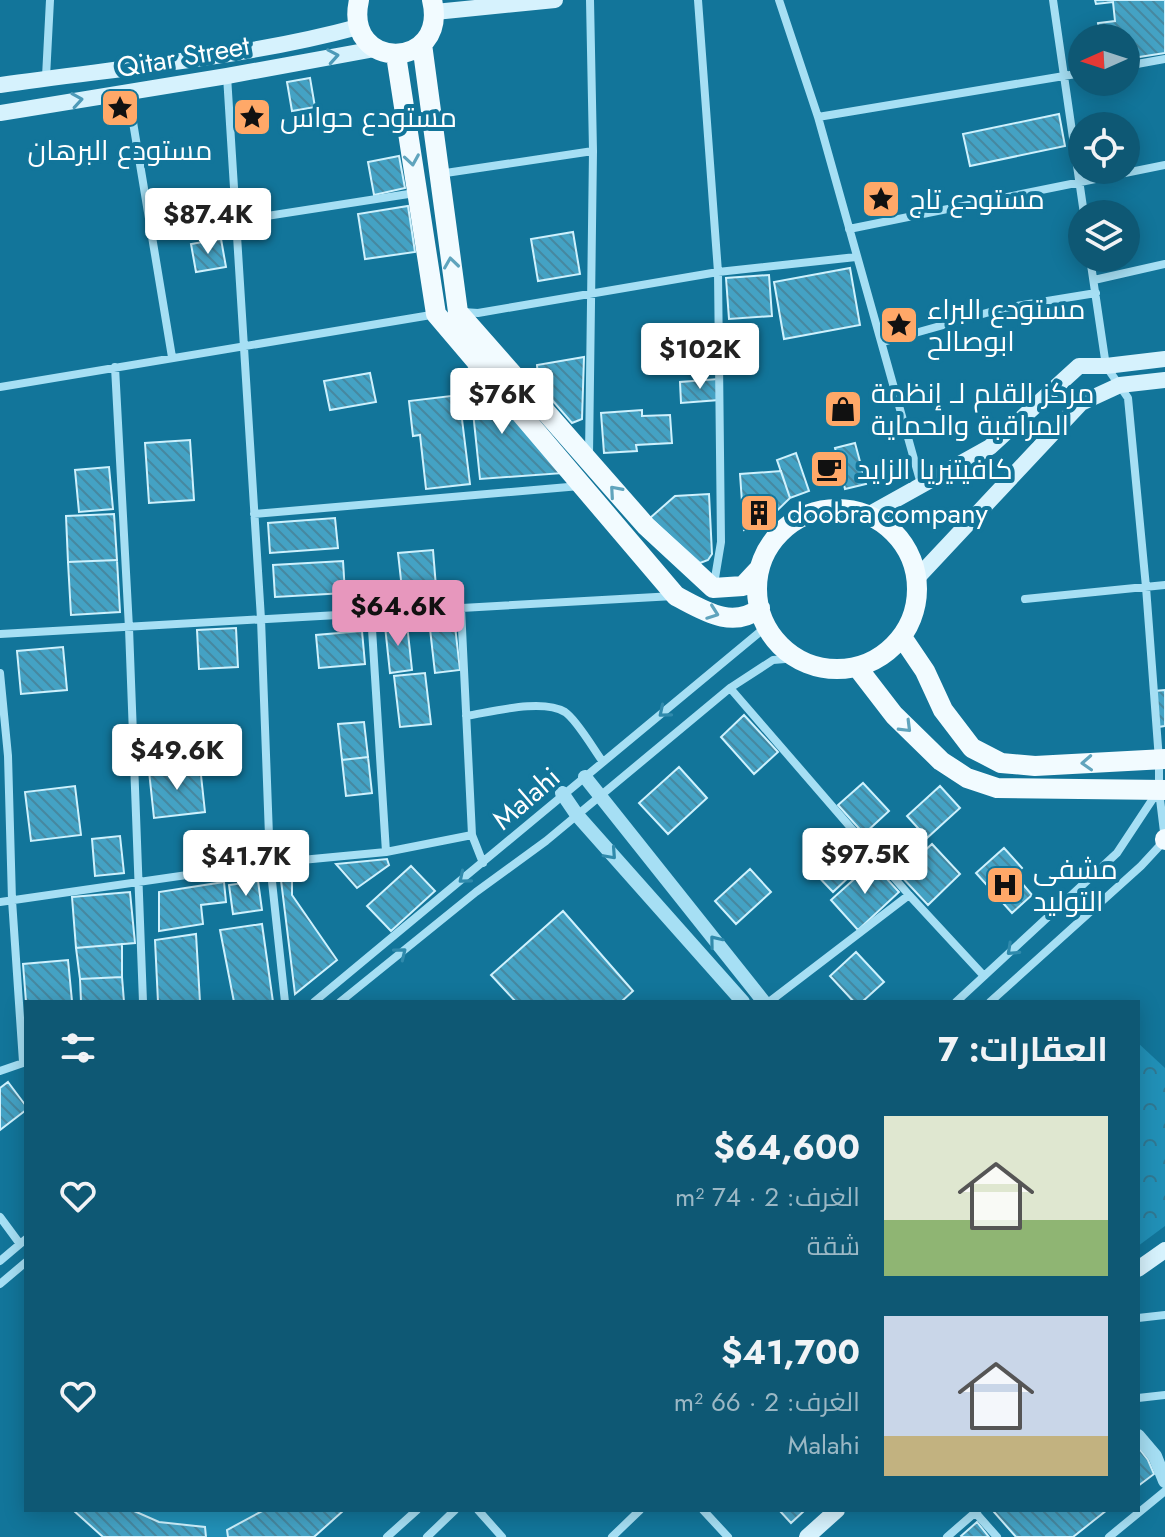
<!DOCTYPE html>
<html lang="ar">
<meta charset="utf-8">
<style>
:root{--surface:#0e5874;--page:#1c617c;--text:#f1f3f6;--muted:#9bb8c5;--accent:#e797bd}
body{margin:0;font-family:Jost,Cairo,sans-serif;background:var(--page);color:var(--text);direction:rtl;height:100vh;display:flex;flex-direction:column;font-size:30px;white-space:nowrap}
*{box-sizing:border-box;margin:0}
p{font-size:26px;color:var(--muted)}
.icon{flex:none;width:44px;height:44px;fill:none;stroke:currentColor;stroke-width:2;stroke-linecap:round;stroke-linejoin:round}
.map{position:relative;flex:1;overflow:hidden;direction:ltr}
.drawer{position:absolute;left:24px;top:1000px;width:1116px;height:512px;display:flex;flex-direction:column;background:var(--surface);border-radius:0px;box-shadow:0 4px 20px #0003;direction:rtl}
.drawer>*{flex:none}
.needle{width:52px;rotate:267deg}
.controls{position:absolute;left:1068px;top:24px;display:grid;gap:16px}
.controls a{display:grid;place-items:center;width:72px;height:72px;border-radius:50%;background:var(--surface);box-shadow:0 4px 20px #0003;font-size:40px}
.price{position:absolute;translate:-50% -68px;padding:0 18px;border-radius:8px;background:#fff;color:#222;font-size:26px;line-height:52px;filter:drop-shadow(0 2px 4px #0008)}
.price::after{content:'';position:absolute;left:50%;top:48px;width:24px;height:18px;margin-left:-12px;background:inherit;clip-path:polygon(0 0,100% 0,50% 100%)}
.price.current{background:var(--accent);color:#111}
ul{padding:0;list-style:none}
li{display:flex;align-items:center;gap:24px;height:200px;padding:0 32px}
li span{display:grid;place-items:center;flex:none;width:224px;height:160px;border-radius:0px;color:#555}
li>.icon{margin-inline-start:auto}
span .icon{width:96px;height:96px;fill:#fffc;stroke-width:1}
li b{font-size:34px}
h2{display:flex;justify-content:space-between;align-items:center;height:96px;padding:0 32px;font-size:34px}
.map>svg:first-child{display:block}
</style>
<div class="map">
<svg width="1165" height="1537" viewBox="0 0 1165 1537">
<defs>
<pattern id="park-crowns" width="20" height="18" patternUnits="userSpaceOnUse" patternTransform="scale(2)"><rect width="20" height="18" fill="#2190b7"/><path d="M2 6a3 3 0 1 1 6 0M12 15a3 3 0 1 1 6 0" fill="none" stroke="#307892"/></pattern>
<pattern id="building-back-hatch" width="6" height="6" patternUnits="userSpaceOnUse" patternTransform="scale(2)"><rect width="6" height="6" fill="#44a2c4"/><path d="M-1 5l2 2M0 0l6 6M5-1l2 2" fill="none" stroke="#4688a0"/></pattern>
</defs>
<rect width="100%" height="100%" fill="#12759a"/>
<path fill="url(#park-crowns)" d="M1138,1043L1165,1068V1226L1138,1246Z"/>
<path fill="#2190b7" d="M73,1510H344L314,1537H103Z"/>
<path fill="url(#building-back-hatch)" stroke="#cef1fd" stroke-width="2" d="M1095,0H1165V53L1126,59V38H1100L1098,23L1115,21L1113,2L1096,4Z
M310,78L315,107L292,111L287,82Z
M1059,114L1065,146L970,166L963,134Z
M399,156L405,188L374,195L368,162Z
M408,206L415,252L365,259L358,214Z
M573,232L580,274L538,281L531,239Z
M221,239L226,267L196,272L191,244Z
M850,268L860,325L784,339L774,282Z
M769,275L772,316L729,319L726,278Z
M584,357L582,419L572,423L533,378L538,377L537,365Z
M471,366L564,473L480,479L473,412L465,414L462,375Z
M370,373L376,402L330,410L324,381Z
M718,379L719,400L681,403L680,382Z
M459,395L470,484L426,489L420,435L413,436L409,401Z
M642,410V416L670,415L672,443L636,445L637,451L604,453L601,413Z
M190,440L194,500L149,503L145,443Z
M855,443L866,484L845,489L835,448Z
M796,453L809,491L790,498L777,460Z
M109,467L113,509L79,512L75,470Z
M781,471L790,498L759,528L744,530L740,474Z
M709,494L712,554L708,560L700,563L650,518L675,496Z
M114,514L117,560L68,562L66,516Z
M335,518L338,548L270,553L268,523Z
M433,550L436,587L402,589L398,553Z
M117,560L120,612L71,615L68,562Z
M343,561L345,593L275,597L273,565Z
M454,617L460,670L435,673L429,620Z
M407,624L412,670L390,673L385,626Z
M236,628L238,667L199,669L197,630Z
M362,631L365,664L319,668L316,635Z
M63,647L67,690L21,694L17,651Z
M425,673L431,724L400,727L394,676Z
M1165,690V726L1158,727L1155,691Z
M744,715L778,752L754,774L721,737Z
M364,722L368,757L342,760L338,724Z
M368,757L372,793L346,796L342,760Z
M200,766L205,812L154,818L149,771Z
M679,767L707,798L668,834L639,803Z
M863,783L889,811L864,834L838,805Z
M75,786L81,835L31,841L25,792Z
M940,786L960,808L927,838L907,816Z
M848,835L869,858L833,892L811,869Z
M120,836L124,873L95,876L92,839Z
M932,844L960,874L928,905L899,874Z
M1004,848L1022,868L1015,875L1032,895L1012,913L976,873Z
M387,859L389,865L357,888L336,864Z
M872,863L899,892L858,930L831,900Z
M411,866L435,891L391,931L367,906Z
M292,869V895L337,960L295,994L280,872Z
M750,869L771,892L736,924L715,901Z
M258,881L262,910L233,914L229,885Z
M224,882L226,902L201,905L203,924L159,931V892Z
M130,892L135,943L76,948L72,897Z
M563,911L633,991L621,1002H516L491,975Z
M262,924L273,1002H234L220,930Z
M196,934L200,1002H158L155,940Z
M122,944V977L80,979L76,948Z
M856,952L884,982L862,1002H854L830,976Z
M68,960L72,1001L26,1002L23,964Z
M122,977L124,1002H81L80,979Z
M8,1082L26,1106V1110L0,1130V1088Z
M1138,1447L1148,1460L1154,1474L1138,1486Z
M73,1510H132L159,1522L205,1527L206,1537H103Z
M264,1510H344L314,1537H228L227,1530Z
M779,1510H805L791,1523Z
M997,1510H1107L1073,1537H1016L994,1512Z
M977,1522L989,1537H962L961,1536Z"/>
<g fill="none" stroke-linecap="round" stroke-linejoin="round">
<path stroke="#a6dff4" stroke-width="8" d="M698,0L718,272L721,542L714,584
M779,0L818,117L921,484
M1053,0L1084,214
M1126,66L1165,59
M227,76L261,619L270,863L285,1002
M46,77L50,0
M128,92L172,357
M818,117L1082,73
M439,174L593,151
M849,229L1165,165
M151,234L415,193
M1094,280L1165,264
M463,312L478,313L718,272L856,257
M883,342L1004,308L1096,293
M115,367L129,628L143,1002
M0,387L437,314
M589,455L593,151L590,0
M254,514L580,486
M1025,599L1165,585
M461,608L472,835L483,863
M371,613L386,852
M0,634L674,596
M0,673L8,756L12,900L23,1062
M730,688L909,895L984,976
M466,716C492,712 542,698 565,712C577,720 594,750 603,762
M0,902L270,863L386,852L472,835
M314,1002L767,626
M340,1002L476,892L546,841L730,688L773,660L797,658
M769,1002L909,895
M956,1002L1117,853L1158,791
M990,1002L1141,866L1165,840L1159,791V760L1146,587L1128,398L1106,366L1090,258
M0,1071L26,1062
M0,1217L20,1244
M0,1261L26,1239
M0,1284L26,1262
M1138,1318L1165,1315
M1138,1398L1165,1395
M478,1510L502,1537
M703,1510L728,1537
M974,1511L997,1537
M387,1537L417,1510
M427,1537L455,1510
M612,1537L640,1510
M947,1537L978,1510
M1109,1537L1165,1491"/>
<path stroke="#a6dff4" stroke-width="14" d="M585,777L764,1002
M562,793L577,815L743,1002
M1138,1436L1155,1456L1165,1481"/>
<path stroke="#d6f2fd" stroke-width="16" d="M435,12L555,0
M0,85C117,68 244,58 358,27
M0,113L227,76L375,49
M868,515L990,447L1079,366H1106L1165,359
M917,578L1081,403L1120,385L1165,380
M1138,1269L1165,1250
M807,1537L837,1510"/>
<path stroke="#f2fbff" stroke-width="20" d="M359,0C343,72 449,71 432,0
M422,44L458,312L646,526L713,588L743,586L758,570
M396,55L436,314L676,596C703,610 732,630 760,608
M757 589a80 80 0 1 1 160 0a80 80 0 1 1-160 0Z
M902,637L925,671L943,710L972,748L1001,763L1035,766L1165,759
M857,667L894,715L941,761L967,778L997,788L1165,790
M1165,840V839"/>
</g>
<defs><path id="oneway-chevron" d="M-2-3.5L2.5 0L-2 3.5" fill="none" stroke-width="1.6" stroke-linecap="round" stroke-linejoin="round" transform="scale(2)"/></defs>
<g stroke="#4d9ab8">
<use href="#oneway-chevron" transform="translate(333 56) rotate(-10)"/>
<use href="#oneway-chevron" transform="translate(77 100) rotate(-9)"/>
</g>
<g stroke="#60a4bd">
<use href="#oneway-chevron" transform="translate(412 160) rotate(81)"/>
<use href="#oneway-chevron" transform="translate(451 263) rotate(-98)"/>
<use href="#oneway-chevron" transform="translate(615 491) rotate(-131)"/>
<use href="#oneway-chevron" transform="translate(713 613) rotate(20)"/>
<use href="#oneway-chevron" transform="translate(906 727) rotate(45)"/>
<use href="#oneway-chevron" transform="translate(1087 763) rotate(177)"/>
</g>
<g stroke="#308aac">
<use href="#oneway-chevron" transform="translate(664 712) rotate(140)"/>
<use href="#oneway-chevron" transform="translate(611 854) rotate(48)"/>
<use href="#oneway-chevron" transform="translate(464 878) rotate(140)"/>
<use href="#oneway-chevron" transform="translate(715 941) rotate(-129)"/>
<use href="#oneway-chevron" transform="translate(1012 950) rotate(137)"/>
<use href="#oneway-chevron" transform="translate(401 953) rotate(-39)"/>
</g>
<defs>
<symbol id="sight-square" viewBox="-11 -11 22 22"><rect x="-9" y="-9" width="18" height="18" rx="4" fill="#ffa868" stroke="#12759a"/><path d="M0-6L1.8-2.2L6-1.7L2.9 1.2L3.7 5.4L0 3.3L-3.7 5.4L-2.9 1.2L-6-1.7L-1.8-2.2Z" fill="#111"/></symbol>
<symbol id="shop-square" viewBox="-11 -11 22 22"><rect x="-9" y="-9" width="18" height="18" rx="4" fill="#ffa868" stroke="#12759a"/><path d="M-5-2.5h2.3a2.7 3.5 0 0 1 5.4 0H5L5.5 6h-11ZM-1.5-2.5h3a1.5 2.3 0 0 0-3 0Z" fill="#111"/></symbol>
<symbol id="cafe-square" viewBox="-11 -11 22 22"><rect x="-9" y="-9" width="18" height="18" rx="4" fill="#ffa868" stroke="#12759a"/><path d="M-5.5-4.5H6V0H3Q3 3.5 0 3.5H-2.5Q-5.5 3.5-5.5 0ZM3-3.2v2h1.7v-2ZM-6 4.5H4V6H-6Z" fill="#111"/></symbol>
<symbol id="building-square" viewBox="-11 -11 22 22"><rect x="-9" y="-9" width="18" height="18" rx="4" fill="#ffa868" stroke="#12759a"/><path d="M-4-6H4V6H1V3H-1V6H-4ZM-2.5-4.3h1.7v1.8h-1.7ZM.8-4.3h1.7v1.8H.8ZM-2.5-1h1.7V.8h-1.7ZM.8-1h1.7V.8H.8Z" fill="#111"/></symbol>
<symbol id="hospital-square" viewBox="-11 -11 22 22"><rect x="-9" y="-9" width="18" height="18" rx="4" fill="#ffa868" stroke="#12759a"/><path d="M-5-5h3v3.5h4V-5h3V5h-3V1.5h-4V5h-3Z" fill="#111"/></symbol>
</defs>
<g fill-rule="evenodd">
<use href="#sight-square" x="98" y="86" width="44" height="44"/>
<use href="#sight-square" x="230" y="95" width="44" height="44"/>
<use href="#sight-square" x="859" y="177" width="44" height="44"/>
<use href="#sight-square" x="877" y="303" width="44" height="44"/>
<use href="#shop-square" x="821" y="387" width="44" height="44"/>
<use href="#cafe-square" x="807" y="447" width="44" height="44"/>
<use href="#building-square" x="737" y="491" width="44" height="44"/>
<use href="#hospital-square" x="983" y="863" width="44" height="44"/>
</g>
<g text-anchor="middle" stroke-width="8" stroke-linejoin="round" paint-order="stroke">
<g font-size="28" fill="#fff" stroke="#12759a">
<text transform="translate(183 56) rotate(-10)" y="10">Qitar Street</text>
<text transform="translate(526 798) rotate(-41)" y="10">Malahi</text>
</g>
<g font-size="28" fill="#fff" stroke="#12759a" text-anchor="start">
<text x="280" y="127">مستودع حواس</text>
<text x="120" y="160" text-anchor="middle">مستودع البرهان</text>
<text x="909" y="209">مستودع تاج</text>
<text x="927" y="319">مستودع البراء<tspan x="927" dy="32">ابوصالح</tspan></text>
<text x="871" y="403">مركز القلم لـ إنظمة<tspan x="871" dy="32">المراقبة والحماية</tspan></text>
<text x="857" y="479">كافيتيريا الزايد</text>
<text x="787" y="523">doobra company</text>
<text x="1033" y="879">مشفى<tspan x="1033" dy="32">التوليد</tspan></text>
</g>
</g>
</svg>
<div class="controls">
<a><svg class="needle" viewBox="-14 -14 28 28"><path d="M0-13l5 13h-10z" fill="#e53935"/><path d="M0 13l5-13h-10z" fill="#9bb8c5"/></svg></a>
<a><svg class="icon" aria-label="locate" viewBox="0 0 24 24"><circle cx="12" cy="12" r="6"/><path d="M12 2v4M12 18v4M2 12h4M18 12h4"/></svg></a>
<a><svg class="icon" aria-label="layers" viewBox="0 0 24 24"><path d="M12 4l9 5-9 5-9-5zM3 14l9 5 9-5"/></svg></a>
</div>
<b class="price" style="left:208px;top:256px">$87.4K</b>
<b class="price" style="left:700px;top:391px">$102K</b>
<b class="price" style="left:502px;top:436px">$76K</b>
<b class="price current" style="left:398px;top:648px">$64.6K</b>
<b class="price" style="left:177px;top:792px">$49.6K</b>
<b class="price" style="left:865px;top:896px">$97.5K</b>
<b class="price" style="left:246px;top:898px">$41.7K</b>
<section class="drawer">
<h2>العقارات: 7<svg class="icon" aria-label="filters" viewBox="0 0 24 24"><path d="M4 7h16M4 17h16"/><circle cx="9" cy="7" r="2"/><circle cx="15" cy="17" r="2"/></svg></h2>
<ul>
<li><span style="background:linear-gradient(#dfe7d0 65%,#8fb573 0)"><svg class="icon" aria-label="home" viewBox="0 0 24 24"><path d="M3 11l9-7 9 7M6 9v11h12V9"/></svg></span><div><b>$64,600</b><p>الغرف: 2 · 74 m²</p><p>شقة</p></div><svg class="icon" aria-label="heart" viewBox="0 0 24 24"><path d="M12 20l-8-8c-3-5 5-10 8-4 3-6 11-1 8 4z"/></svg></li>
<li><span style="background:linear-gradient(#c9d6e8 75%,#c2b280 0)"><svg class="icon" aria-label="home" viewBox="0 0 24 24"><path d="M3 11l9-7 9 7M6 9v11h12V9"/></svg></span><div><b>$41,700</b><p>الغرف: 2 · 66 m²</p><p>Malahi</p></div><svg class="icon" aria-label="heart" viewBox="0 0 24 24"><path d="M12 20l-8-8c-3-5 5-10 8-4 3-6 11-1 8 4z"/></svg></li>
</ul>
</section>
</div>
